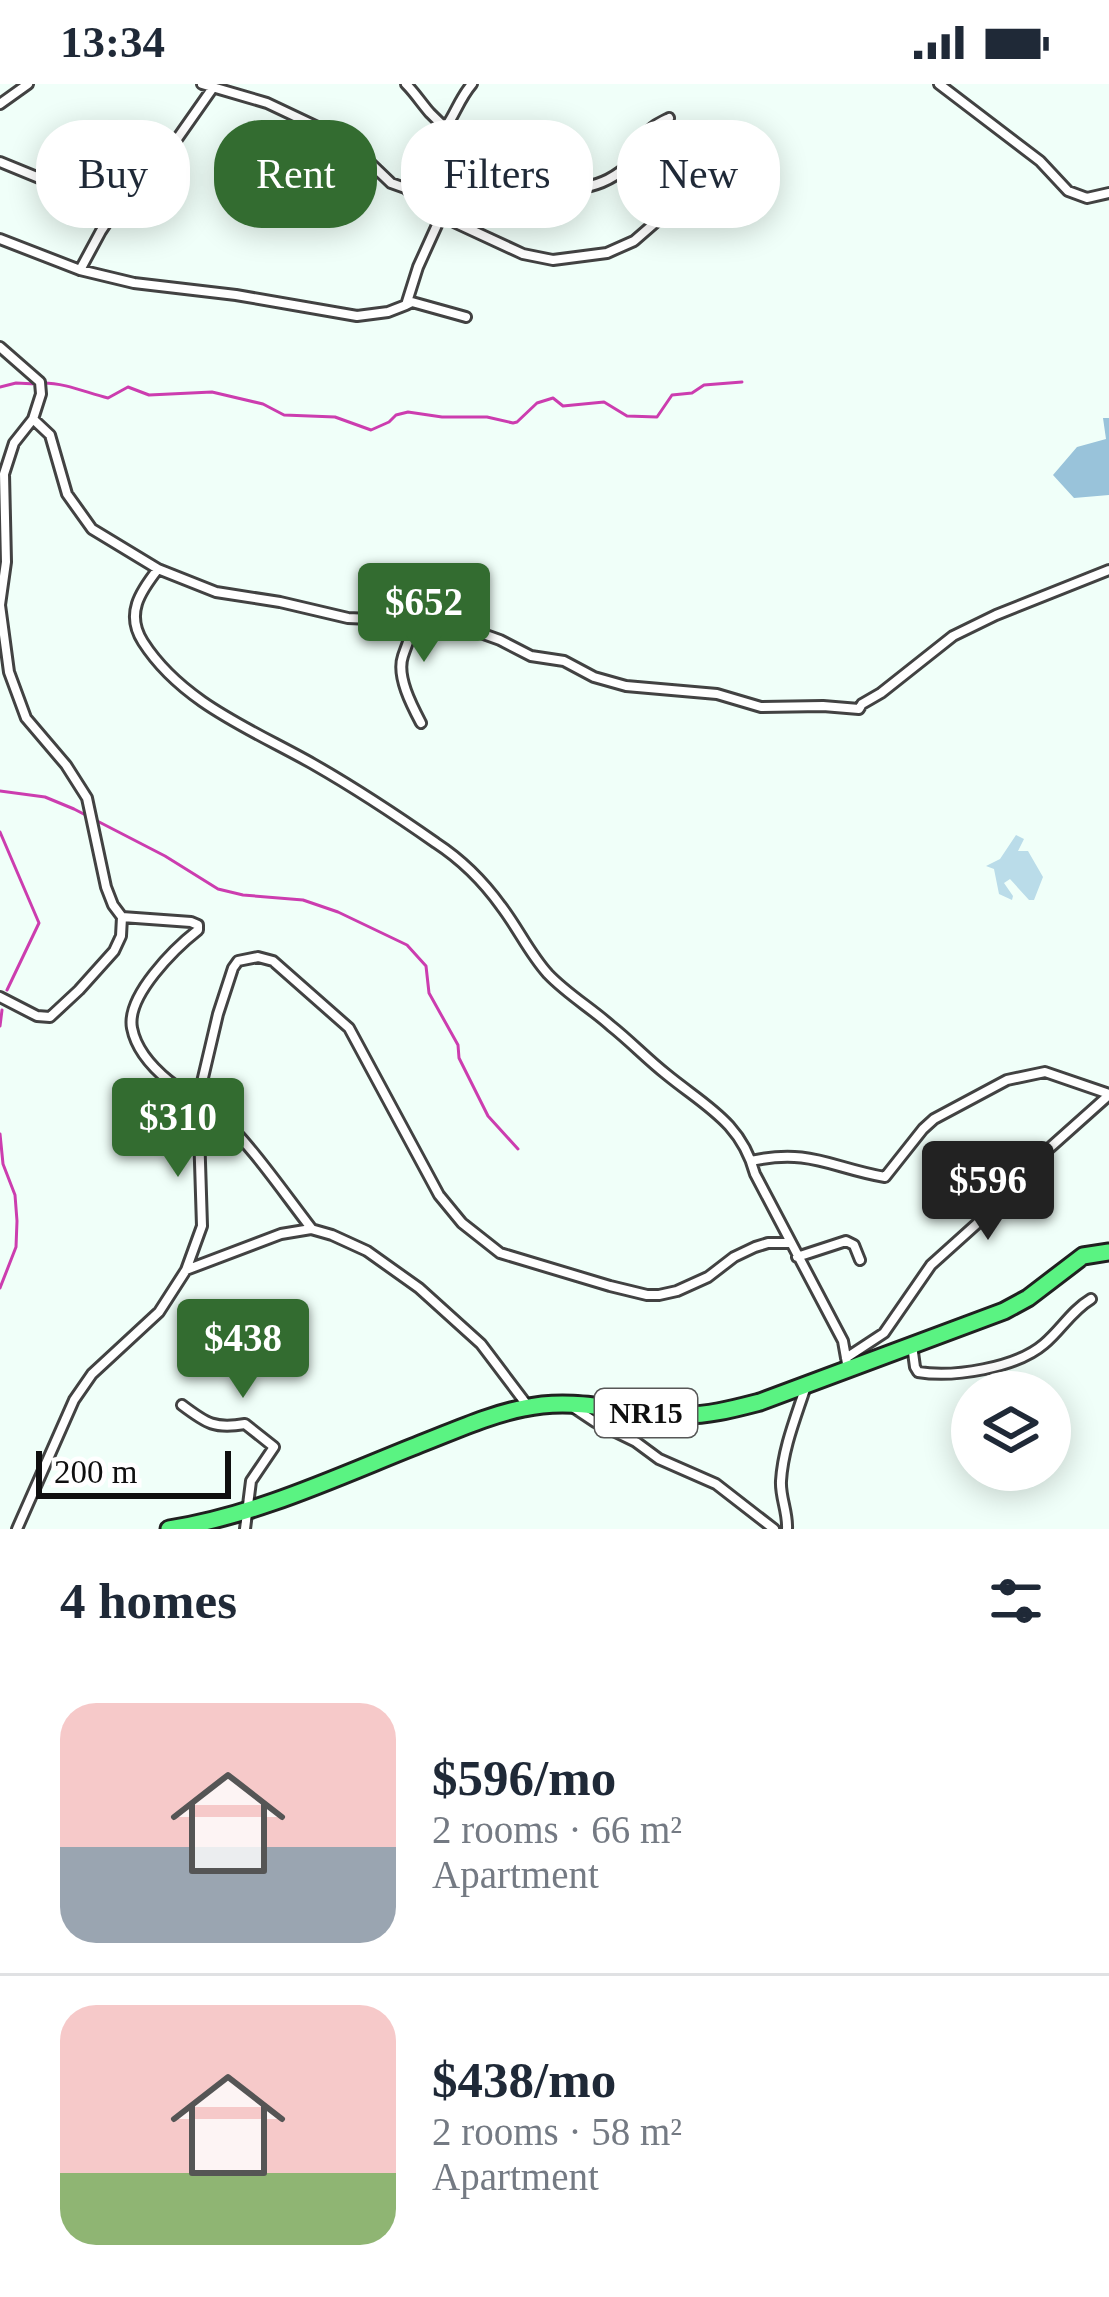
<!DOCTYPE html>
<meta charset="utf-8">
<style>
:root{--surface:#fff;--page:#f6f6f7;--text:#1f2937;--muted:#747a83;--line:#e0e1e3;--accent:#336c30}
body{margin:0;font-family:"Times New Roman",serif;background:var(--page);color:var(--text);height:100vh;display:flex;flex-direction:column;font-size:45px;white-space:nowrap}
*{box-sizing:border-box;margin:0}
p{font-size:39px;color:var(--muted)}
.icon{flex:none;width:66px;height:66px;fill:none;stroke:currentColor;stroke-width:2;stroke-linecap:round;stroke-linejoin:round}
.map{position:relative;height:1445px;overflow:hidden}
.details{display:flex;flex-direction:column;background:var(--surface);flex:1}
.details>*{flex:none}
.hud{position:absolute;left:36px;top:36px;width:1038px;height:108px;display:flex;gap:24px}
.buttons{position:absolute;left:951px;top:1287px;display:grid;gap:24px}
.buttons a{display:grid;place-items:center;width:120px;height:120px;border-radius:50%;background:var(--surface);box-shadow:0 6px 30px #0003;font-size:60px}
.scale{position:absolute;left:36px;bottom:30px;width:195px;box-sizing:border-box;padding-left:12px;border:6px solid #0f0f0f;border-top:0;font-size:33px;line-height:42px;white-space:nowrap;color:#0f0f0f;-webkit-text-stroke:9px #fff;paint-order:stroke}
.price{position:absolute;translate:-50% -102px;padding:0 27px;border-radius:12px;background:var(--accent);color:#fff;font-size:39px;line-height:78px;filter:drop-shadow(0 3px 6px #0008)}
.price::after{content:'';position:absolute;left:50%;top:72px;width:36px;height:27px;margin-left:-18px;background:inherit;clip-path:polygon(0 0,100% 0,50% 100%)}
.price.active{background:#222;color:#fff}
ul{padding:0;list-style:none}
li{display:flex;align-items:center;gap:36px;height:300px;padding:0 60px}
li+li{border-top:3px solid var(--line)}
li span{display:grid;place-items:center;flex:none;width:336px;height:240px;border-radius:36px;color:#555}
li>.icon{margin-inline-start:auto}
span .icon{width:144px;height:144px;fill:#fffc;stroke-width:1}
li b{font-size:51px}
h2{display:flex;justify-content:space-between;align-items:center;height:144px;padding:0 60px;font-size:51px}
.pill{padding:0 42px;border-radius:48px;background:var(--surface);box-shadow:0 6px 30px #0003;font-size:42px;line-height:108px}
.pill.active{background:var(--accent);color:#fff}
.status{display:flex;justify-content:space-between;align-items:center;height:84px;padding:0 60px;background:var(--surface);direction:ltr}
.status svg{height:33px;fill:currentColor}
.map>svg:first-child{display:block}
</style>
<div class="status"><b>13:34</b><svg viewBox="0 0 49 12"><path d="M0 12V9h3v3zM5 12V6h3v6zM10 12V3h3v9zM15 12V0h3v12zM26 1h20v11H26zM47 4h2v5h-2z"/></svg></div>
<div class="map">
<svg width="1109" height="1445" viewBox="0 0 1109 1445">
<rect width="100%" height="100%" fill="#f0fff9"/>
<path fill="#badce9" d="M1016,751L1024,755L1018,767H1028L1043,793L1034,816H1029L1010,795L1004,799L1013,812L1012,816L999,810L994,785L986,782L1000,775Z"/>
<path fill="#99c3da" d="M1103,334H1109V411L1074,414L1053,391L1077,363L1106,355Z"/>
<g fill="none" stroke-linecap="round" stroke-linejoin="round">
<path stroke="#cc3daf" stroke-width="3" d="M43,299C66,299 87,309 108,314L128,303L149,311L212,308L263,320L284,331L335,333L371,346L389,338L396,331L408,328L442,333H487L513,339L517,338L537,319L553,314L563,322L604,318L627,332L657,333L672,311L692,309L704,301L742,298
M0,303L16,299L36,300
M0,707L45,713L74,725L165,772L218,805L243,811L303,816L338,828L407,861L426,882L429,909L458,961L459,974L488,1032L518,1065
M0,748L39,839L7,906
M0,942L2,926
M0,1050L3,1080L15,1111L17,1137L16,1163L0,1204"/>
<defs>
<path id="street" d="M202,0L267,19L324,46L367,76L391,99L405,104L456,139L523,170L553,176L607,169L634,157L657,137
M406,0C415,9 422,20 430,29C474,74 559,133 620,88C634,77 637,63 647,50C652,42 661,38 669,34
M939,0L1040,77L1068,107L1087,114L1109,109
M0,20L28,0
M446,43C456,28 460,14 472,0
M0,78L49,98L81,106L116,123
M0,155L80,186L134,199L236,211L357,232L388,228L406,221L418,183L442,130
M80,186L101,147L145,81L177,55L212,5
M406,221L412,218L466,233
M0,263L40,298L41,310L33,335L50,351L67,410L92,445L158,485L216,508L280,518L348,534L371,535L414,532L420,535L458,541L500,556L531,572L564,577L594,593L626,602L717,610L761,623L823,622L859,625L862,620L881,609L953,552L996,531L1109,486
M158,485C140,508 125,530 143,558C182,619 253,646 313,680C355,704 396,731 436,759C462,776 483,797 501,822C518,844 529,869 548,890C567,910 591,924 611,942C630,957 647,975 666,990C705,1022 741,1038 755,1090L843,1257L848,1285
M414,533C413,548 408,557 403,572C396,592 412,622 421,639
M122,833L191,838L198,841V846C175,864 126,912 132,944C136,965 153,984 169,997C184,1009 202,1015 216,1028C252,1062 281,1105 311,1144
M0,913L37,932L50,933L79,906L114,867L121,852L122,833L113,821L106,803L87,714L66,681L26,634L9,588L0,521L6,478L4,390L14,359L33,335
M751,1077C810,1064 832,1084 885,1093L923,1045L934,1035L1007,996L1045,988L1109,1010
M797,1173L846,1157L854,1161L860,1176
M186,1186L202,1142L198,1015L218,930L233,884L238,877L258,873L273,877L349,944L439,1111L462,1139L500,1169L610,1202L647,1211H659L677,1207L708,1193L734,1173L755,1163L768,1159H790
M912,1261L915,1283L918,1288C953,1294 1016,1284 1044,1260C1061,1246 1071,1227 1091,1215
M846,1274L884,1249L931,1181L981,1136L1044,1069L1109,1011
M182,1321C207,1340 215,1345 245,1340L274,1363L251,1397L245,1445
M574,1324L595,1338L636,1358L659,1375L716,1400L774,1445
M17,1445L74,1316L92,1290L159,1228L186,1186L281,1150L311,1145L332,1151L367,1167L419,1204L481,1260L527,1321
M787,1445C788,1428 780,1413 781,1397C783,1364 796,1333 806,1302"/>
<path id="highway" d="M169,1445C257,1431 337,1393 420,1360C454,1347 488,1331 524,1324C575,1312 627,1330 679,1331C707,1332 733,1325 760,1318L1004,1227L1028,1214L1083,1172L1109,1168"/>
</defs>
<use href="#street" stroke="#424242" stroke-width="14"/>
<use href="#highway" stroke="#202020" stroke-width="21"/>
<use href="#street" stroke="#fff" stroke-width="8"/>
<use href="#highway" stroke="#5af382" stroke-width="15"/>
</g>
<g text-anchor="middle" stroke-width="12" stroke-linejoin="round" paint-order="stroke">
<rect fill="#fff" stroke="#575757" stroke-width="3" x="595" y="1305" width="102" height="48" rx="9"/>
<g font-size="30" font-weight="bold" fill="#0f0f0f">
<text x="646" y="1339">NR15</text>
</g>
</g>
</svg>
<div class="buttons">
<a><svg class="icon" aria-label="layers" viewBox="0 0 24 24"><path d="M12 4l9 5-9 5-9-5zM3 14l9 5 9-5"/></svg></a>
</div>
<div class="scale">200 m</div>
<b class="price" style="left:424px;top:581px">$652</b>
<b class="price" style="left:178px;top:1096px">$310</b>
<b class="price active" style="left:988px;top:1159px">$596</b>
<b class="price" style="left:243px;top:1317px">$438</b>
<div class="hud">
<a class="pill">Buy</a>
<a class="pill active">Rent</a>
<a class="pill">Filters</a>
<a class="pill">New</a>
</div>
</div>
<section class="details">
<h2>4 homes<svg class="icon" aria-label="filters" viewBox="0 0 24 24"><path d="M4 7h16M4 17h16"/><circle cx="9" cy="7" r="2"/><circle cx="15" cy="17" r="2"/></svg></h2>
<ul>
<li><span style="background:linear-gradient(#f6c9c9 60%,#9aa5b1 0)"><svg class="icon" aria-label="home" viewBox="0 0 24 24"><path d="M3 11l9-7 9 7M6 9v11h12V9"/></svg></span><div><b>$596/mo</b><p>2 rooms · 66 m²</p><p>Apartment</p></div></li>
<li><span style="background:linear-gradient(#f6c9c9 70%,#8fb573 0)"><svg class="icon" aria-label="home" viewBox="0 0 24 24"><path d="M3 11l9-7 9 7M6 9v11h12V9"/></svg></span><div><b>$438/mo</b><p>2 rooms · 58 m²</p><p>Apartment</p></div></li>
</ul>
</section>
